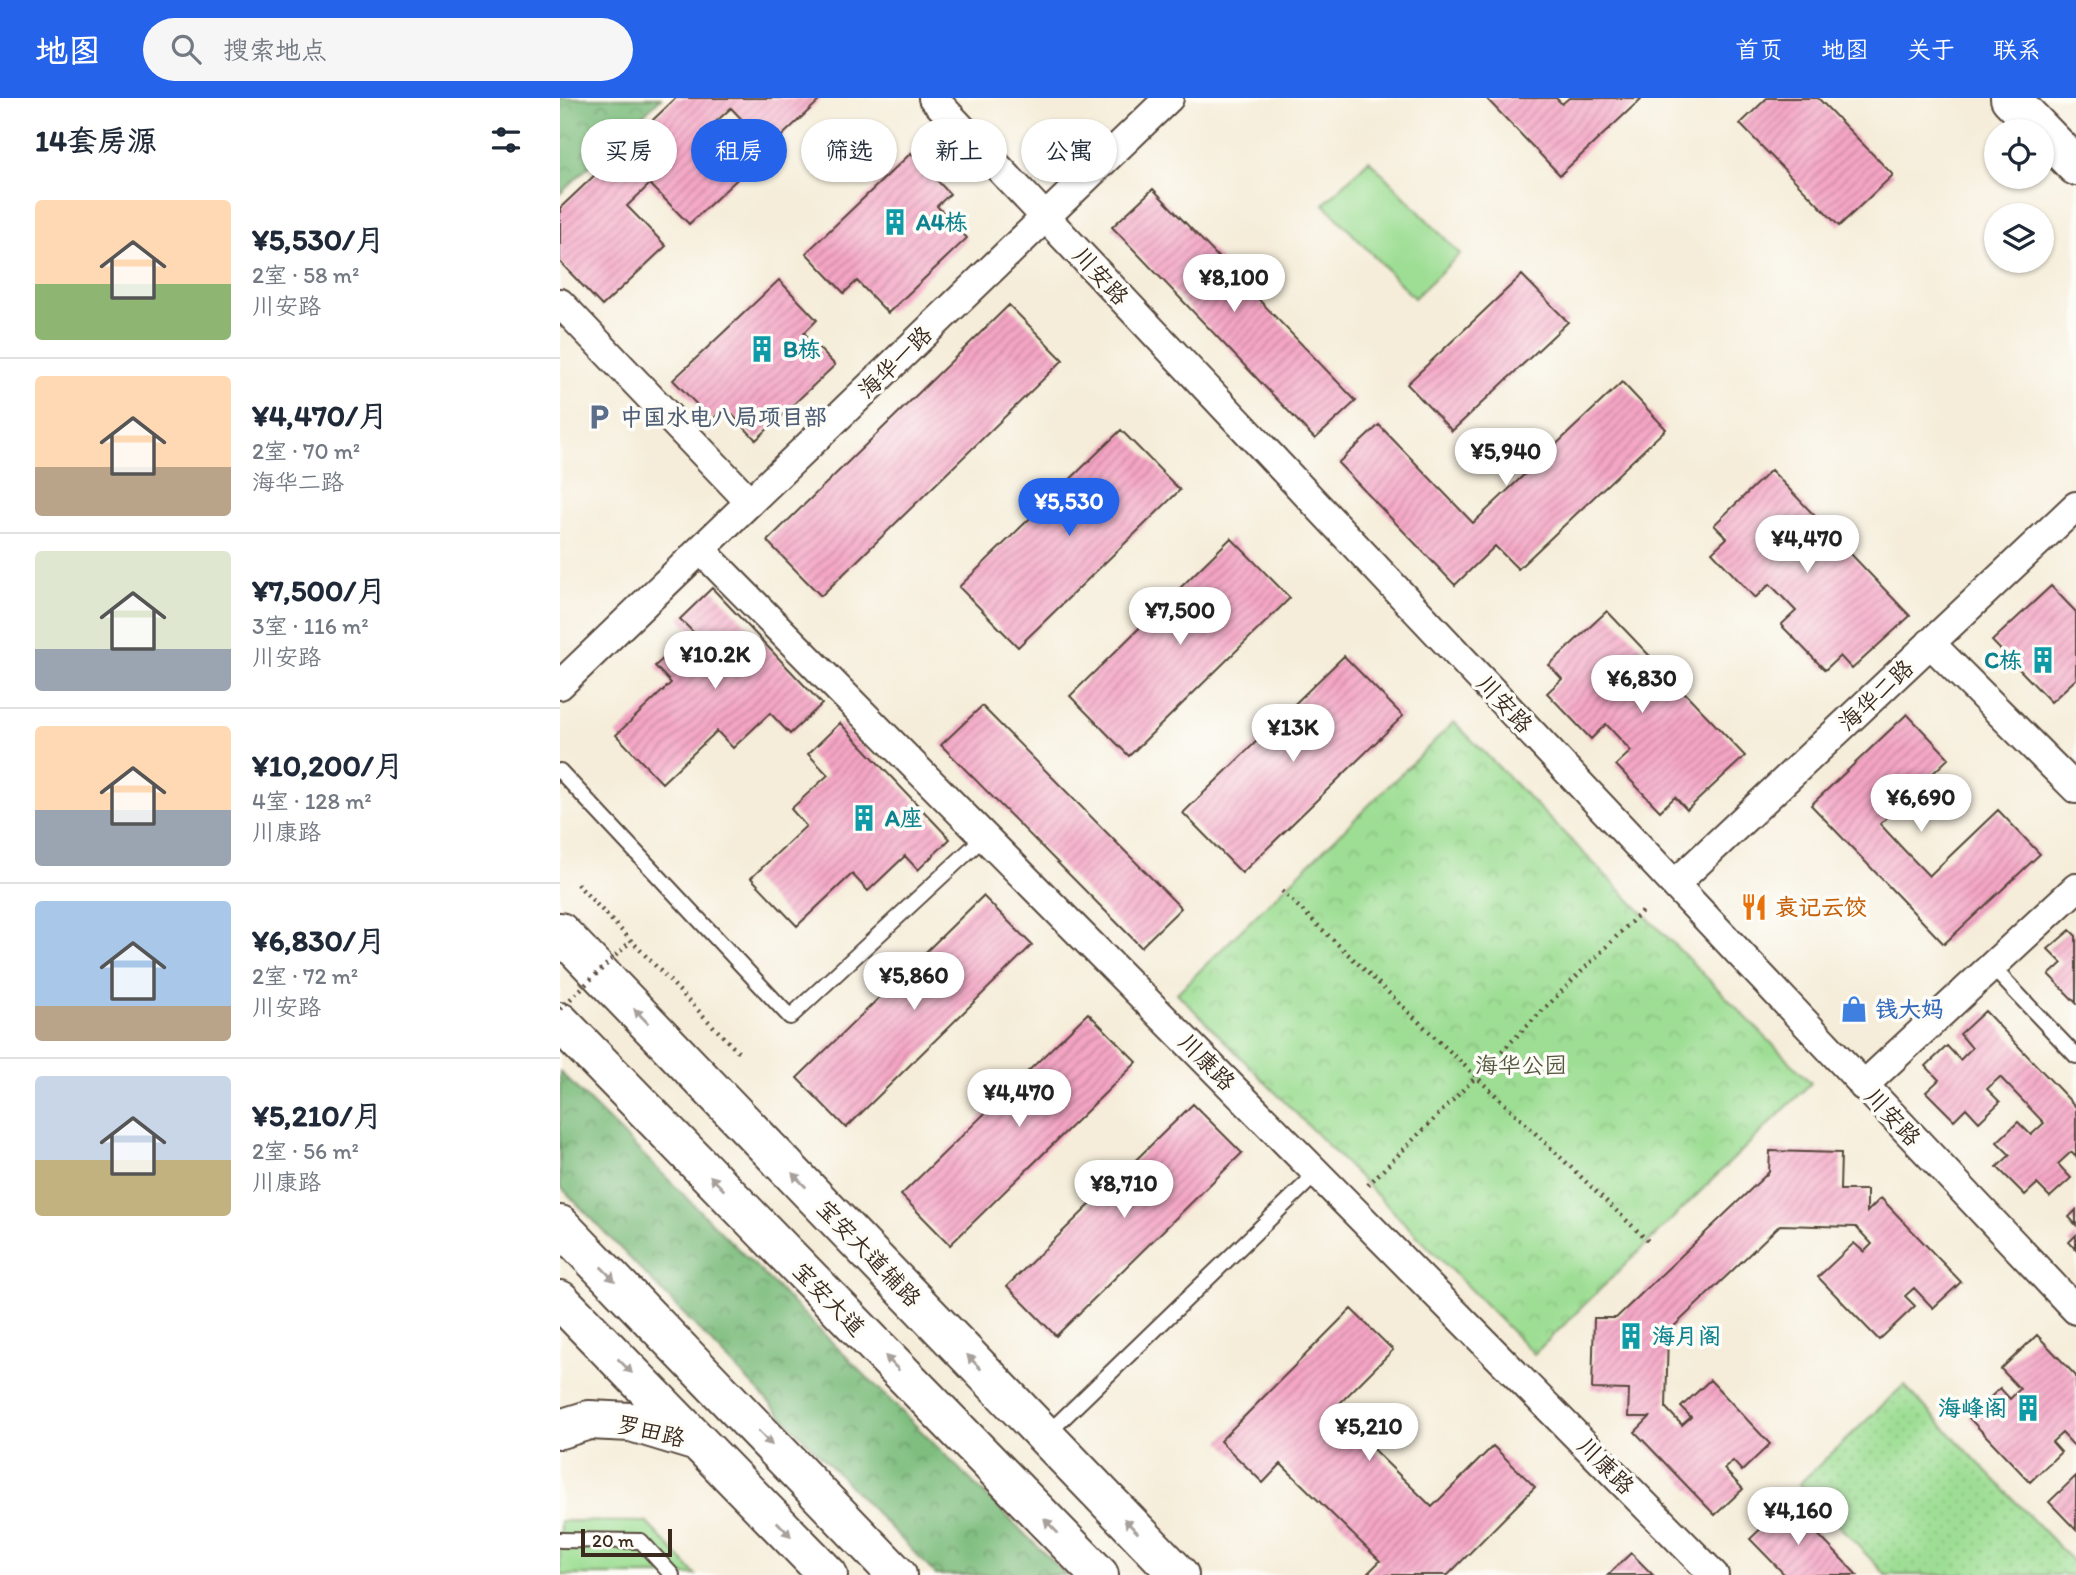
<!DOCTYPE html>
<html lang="zh">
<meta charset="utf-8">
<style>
:root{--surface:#fff;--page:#f6f6f7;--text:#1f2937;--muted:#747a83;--line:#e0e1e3;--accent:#2563eb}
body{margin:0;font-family:Itim,"LXGW WenKai TC",sans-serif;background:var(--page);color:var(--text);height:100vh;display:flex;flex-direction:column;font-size:26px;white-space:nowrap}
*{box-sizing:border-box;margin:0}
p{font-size:23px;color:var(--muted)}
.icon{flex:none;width:38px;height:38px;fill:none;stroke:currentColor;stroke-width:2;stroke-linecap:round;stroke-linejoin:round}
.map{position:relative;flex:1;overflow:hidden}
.sheet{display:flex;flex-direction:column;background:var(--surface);width:560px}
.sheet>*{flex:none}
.guide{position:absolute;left:21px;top:21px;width:665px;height:63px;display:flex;gap:14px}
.buttons{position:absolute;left:1424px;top:21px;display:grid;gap:14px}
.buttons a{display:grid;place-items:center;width:70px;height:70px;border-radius:50%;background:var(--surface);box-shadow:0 2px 5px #0004;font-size:35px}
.scale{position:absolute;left:21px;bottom:18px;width:91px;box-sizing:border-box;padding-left:7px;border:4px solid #3b2a1e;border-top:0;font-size:19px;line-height:24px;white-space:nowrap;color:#3b2a1e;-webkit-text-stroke:5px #fdfcf7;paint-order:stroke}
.price{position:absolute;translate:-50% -60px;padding:0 16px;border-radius:24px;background:#fff;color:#222;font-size:23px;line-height:46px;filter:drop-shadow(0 2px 4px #0008)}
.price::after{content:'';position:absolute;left:50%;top:42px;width:21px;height:16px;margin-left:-10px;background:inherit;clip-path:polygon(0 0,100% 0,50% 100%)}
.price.selected{background:var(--accent);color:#fff}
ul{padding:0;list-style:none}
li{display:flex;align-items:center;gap:21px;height:175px;padding:0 35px}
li+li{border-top:2px solid var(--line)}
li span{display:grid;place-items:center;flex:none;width:196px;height:140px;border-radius:7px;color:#555}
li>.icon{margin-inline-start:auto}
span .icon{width:84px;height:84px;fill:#fffc;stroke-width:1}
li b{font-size:30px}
h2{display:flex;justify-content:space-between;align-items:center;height:84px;padding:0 35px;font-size:30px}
.chip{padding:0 24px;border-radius:32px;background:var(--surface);box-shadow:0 2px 5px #0004;font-size:24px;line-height:63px}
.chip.selected{background:var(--accent);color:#fff}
header{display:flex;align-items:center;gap:42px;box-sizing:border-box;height:98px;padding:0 35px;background:var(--accent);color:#fff}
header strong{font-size:33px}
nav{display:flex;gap:38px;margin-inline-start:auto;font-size:24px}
.search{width:490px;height:63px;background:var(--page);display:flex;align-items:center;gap:18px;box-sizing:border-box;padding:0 24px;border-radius:38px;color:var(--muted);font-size:26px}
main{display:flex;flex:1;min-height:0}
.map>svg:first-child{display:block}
</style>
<header>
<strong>地图</strong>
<div class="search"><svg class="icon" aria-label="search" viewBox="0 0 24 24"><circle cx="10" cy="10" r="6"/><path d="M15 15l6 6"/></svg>搜索地点</div>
<nav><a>首页</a><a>地图</a><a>关于</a><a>联系</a></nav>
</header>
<main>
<section class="sheet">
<h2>14套房源<svg class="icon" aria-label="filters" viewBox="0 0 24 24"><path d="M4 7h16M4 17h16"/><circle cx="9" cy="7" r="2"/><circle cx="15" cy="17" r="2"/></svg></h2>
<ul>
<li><span style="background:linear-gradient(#ffd9b3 60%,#8fb573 0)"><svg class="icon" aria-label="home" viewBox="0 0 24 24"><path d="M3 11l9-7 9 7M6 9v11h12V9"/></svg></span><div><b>¥5,530/月</b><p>2室 · 58 m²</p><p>川安路</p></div></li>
<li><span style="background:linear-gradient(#ffd9b3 65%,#b9a48a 0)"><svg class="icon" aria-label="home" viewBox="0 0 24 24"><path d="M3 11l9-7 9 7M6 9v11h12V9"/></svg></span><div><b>¥4,470/月</b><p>2室 · 70 m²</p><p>海华二路</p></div></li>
<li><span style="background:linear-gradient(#dfe7d0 70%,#9aa5b1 0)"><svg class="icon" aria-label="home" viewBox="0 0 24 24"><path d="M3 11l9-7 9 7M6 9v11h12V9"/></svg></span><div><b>¥7,500/月</b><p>3室 · 116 m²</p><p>川安路</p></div></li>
<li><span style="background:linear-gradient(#ffd9b3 60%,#9aa5b1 0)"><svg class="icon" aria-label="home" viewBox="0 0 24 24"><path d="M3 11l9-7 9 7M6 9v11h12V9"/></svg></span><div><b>¥10,200/月</b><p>4室 · 128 m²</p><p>川康路</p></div></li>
<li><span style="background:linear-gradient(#a9c7e8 75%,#b9a48a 0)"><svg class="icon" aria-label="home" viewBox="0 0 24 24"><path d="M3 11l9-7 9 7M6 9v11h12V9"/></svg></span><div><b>¥6,830/月</b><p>2室 · 72 m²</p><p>川安路</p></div></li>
<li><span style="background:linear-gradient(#c9d6e8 60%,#c2b280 0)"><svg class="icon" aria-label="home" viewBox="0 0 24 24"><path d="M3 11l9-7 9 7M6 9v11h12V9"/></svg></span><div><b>¥5,210/月</b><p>2室 · 56 m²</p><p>川康路</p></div></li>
</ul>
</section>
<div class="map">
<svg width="1516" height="1477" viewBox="0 0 1516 1477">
<defs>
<pattern id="grass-dots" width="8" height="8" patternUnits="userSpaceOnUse" patternTransform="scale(1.75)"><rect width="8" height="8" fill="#9ede94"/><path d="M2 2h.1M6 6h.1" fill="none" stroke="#89bf7f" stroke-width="1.8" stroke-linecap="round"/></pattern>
<pattern id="forest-crowns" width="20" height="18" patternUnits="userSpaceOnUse" patternTransform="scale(1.75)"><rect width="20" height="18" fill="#7ebd7e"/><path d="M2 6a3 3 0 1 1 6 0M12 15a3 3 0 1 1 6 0" fill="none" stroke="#689a67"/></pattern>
<pattern id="park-crowns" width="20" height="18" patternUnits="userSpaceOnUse" patternTransform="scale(1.75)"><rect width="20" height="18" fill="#9ede94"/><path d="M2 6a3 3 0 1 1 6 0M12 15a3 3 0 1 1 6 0" fill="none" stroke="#89bf7f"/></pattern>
<pattern id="building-hatch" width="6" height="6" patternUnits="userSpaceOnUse" patternTransform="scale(1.75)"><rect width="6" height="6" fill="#f5a5c5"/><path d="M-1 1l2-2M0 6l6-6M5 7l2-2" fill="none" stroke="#c8879f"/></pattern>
</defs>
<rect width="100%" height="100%" fill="#fdfcf7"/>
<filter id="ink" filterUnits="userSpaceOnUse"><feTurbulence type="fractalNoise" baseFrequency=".0143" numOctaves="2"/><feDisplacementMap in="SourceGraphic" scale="14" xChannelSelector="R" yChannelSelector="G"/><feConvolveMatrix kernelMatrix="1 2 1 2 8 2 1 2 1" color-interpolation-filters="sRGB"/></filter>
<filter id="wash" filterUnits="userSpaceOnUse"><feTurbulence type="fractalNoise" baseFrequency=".00686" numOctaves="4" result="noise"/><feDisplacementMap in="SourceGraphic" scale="28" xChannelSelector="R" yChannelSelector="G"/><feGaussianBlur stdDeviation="1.57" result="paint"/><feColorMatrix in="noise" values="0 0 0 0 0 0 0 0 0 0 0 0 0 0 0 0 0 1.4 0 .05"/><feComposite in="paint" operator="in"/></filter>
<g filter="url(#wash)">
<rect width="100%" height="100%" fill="#f5edd9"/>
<path fill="url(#grass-dots)" stroke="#6c8459" stroke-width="2" d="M1344,1287L1516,1467V1477H1326L1239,1386Z"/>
<path fill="url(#forest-crowns)" stroke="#5c744e" stroke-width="2" d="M0,0H101L0,96Z
M0,974L506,1477H376L0,1088Z"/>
<path fill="url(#park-crowns)" stroke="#6c8459" stroke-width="2" d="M894,624L1251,985L974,1256L617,895Z"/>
<path fill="#9ede94" stroke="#6c8459" stroke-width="2" d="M809,62L900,156L854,200L764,106Z
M0,1423L86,1424L136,1477H0Z"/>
<g id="blocks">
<path fill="url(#building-hatch)" d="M116,0H262L209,50L171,10L147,32L186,73L129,126L90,86L67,108L106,148L42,208L0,164V110Z
M926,0H996L1002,6L1009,0H1082L1000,77Z
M1207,0H1258L1333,77L1279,128L1180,26Z
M351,55L390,96L377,108L407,140L328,215L297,183L284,195L246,155Z
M593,91L796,303L755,341L552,129Z
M962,177L1008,224L892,333L847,286Z
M219,182L257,222L244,235L275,267L196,342L165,309L152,322L113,282Z
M449,207L503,262L261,498L207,443Z
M1062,284L1106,331L958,471L935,448L895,487L778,365L819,327L913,425Z
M561,332L620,392L458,549L399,489Z
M1211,372L1350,518L1292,571L1280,558L1265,572L1221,527L1236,513L1210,486L1195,500L1152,454L1167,440L1154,427Z
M671,440L730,500L569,658L510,598Z
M1491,488L1516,514V581L1491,604L1432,543Z
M152,490L262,606L230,636L210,615L173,650L157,633L102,685L56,637L111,585L95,568L133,534L120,521Z
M1047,513L1185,658L1127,712L1115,699L1100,713L1056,667L1071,653L1059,640L1046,626L1031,641L987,595L1002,581L989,567Z
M784,558L843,618L682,775L623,715Z
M422,608L621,810L581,849L381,647Z
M1347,616L1389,660L1320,726L1344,752L1369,778L1438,712L1480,756L1384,846L1251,707Z
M280,625L390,741L358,772L345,758L308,793L292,776L237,828L191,780L246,728L231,711L268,677L248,656Z
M423,798L472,847L286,1030L237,980Z
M1510,832L1516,838V905L1489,877L1502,865L1488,851Z
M1425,913L1516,1009V1059L1511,1054L1498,1066L1511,1080L1490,1099L1477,1086L1465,1097L1437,1069L1450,1057L1437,1044L1458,1024L1471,1037L1484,1025L1440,979L1427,991L1440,1004L1419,1024L1406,1010L1394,1022L1366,994L1379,982L1366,968L1387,948L1400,962L1412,950L1400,936Z
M528,915L577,964L390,1147L341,1097Z
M633,1006L682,1055L496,1238L447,1188Z
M1210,1053L1281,1055L1280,1092H1307V1114L1321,1100L1401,1184L1373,1210L1354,1190L1345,1198L1355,1208L1319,1242L1258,1179L1294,1145L1304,1154L1312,1146L1296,1129L1220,1127L1108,1234L1106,1310L1122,1327L1131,1319L1121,1309L1150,1282L1210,1346L1182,1373L1173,1363L1164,1371L1183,1391L1155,1417L1075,1334L1090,1319H1068L1069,1292L1032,1291L1034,1220H1056L1209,1074Z
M1516,1112V1127L1509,1119Z
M1516,1137V1152L1509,1144Z
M791,1211L833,1252L773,1312L872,1409L933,1348L975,1389L888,1477H806L820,1463L721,1366L703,1385L660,1343Z
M1477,1237L1516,1278V1350L1502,1335L1492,1344L1501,1354L1470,1384L1409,1320L1440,1290L1450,1301L1460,1291L1441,1271Z
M1516,1378V1432L1489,1404Z
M1228,1405L1297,1477H1225L1190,1441Z
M1071,1455L1093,1477H1048Z"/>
</g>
</g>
<g filter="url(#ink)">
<use href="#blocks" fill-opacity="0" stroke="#57473a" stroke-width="2"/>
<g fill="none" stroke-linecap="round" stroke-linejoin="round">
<defs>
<path id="lane" d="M0,673L230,919L424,739
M1432,869L1516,958
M486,1337L757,1075
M0,1442L81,1443L112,1477"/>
<path id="street" d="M373,0L1516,1212
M0,205L190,404
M141,452L1154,1477
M1370,545L1516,691
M0,587L609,0
M1115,786L1516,408
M1303,988L1516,790"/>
<path id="secondary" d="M1450,0L1516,68
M0,834L619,1477
M0,1202L268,1477
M0,1331L29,1322L71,1324L137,1344"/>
<path id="primary" d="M0,924L539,1477
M0,1127L337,1477"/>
</defs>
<use href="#lane" stroke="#57473a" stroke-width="18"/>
<use href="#street" stroke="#57473a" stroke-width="32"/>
<use href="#secondary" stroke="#57473a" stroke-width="42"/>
<use href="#primary" stroke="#57473a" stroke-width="42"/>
<path stroke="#57473a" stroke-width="4.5" stroke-dasharray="2 5" stroke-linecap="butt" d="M17,786L178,954
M722,793L1089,1144
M808,1087L1082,813"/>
<use href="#lane" stroke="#fff" stroke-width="14"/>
<use href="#street" stroke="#fff" stroke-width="28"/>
<use href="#secondary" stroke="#fff" stroke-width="38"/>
<use href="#primary" stroke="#fff" stroke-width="38"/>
<path stroke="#57473a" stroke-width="4.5" stroke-dasharray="2 5" stroke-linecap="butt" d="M0,911L71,843"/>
</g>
<defs><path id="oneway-solid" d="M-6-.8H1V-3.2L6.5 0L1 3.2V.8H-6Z" transform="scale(1.75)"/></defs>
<g fill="#a79f9a">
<use href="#oneway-solid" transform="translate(81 918) rotate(-134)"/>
<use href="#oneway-solid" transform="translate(239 1082) rotate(-134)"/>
<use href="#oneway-solid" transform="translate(157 1085) rotate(-134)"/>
<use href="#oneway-solid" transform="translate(48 1176) rotate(46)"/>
<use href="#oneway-solid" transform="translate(414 1264) rotate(-134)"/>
<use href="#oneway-solid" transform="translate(332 1265) rotate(-134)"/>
<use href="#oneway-solid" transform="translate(65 1268) rotate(45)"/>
<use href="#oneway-solid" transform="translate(205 1340) rotate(46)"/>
<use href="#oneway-solid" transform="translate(491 1428) rotate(-134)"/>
<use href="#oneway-solid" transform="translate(571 1428) rotate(-134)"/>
<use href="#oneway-solid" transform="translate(224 1431) rotate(46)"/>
</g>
</g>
<defs>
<symbol id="building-bare" viewBox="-9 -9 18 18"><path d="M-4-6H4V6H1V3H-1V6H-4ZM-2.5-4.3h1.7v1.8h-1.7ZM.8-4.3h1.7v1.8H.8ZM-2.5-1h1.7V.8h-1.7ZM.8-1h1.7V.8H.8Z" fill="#0f9aa8" stroke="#fdfcf7" stroke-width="2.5" paint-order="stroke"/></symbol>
<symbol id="parking-bare" viewBox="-9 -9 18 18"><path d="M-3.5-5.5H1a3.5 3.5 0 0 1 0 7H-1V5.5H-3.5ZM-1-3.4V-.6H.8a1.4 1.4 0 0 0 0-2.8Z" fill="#5c6f8a" stroke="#fdfcf7" stroke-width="2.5" paint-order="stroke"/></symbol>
<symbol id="restaurant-bare" viewBox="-9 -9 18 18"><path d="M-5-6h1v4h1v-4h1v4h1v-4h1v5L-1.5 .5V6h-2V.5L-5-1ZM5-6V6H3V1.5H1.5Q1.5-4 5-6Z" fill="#e8710a" stroke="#fdfcf7" stroke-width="2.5" paint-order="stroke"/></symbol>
<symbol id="shop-bare" viewBox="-9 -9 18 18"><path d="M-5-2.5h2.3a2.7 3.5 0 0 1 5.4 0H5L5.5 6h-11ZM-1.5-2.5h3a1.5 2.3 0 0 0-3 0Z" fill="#3f7fe0" stroke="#fdfcf7" stroke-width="2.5" paint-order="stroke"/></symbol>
</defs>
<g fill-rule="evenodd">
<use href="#building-bare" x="316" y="105" width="38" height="38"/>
<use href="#building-bare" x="183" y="232" width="38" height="38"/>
<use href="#parking-bare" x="20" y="300" width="38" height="38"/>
<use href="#building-bare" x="1464" y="543" width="38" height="38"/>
<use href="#building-bare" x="285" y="701" width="38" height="38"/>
<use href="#restaurant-bare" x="1175" y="790" width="38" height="38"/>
<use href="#shop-bare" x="1275" y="892" width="38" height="38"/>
<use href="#building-bare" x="1052" y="1219" width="38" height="38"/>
<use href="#building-bare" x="1449" y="1291" width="38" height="38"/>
</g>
<g text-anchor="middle" stroke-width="7" stroke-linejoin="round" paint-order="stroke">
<g font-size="23" font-weight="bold" fill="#0d838f" stroke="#fdfcf7" text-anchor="start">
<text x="356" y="132">A4栋</text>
<text x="223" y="259">B栋</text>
<text x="1462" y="570" text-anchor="end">C栋</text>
<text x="325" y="728">A座</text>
<text x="1092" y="1246">海月阁</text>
<text x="1447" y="1318" text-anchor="end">海峰阁</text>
</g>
<g font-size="23" fill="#3b2a1e" stroke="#fdfcf7">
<text transform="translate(541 178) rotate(47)" y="8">川安路</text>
<text transform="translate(335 264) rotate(-44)" y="8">海华一路</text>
<text transform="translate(1316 597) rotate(-43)" y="8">海华二路</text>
<text transform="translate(945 606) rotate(47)" y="8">川安路</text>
<text transform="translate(647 964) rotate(45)" y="8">川康路</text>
<text transform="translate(1333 1019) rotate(47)" y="8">川安路</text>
<text transform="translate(309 1155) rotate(46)" y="8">宝安大道辅路</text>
<text transform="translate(269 1201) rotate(46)" y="8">宝安大道</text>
<text transform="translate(91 1333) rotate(13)" y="8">罗田路</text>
<text transform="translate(1046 1368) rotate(45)" y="8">川康路</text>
</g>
<g font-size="23" font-weight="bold" fill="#4e5e75" stroke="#fdfcf7" text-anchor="start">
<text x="60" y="327">中国水电八局项目部</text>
</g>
<g font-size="23" font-weight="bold" fill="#c56008" stroke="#fdfcf7" text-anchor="start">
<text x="1215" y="817">袁记云饺</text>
</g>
<g font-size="23" font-weight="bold" fill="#366cbe" stroke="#fdfcf7" text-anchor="start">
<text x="1315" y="919">钱大妈</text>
</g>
<g font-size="23" fill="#54573c" stroke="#fdfcf7">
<text x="961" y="975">海华公园</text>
</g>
</g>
</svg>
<div class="buttons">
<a><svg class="icon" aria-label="locate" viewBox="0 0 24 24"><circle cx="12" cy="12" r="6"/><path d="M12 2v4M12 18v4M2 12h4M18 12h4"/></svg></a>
<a><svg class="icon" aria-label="layers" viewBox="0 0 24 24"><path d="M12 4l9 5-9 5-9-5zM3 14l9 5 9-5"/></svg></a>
</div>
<div class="scale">20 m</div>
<b class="price" style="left:674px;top:216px">¥8,100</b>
<b class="price" style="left:946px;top:390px">¥5,940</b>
<b class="price selected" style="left:509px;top:440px">¥5,530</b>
<b class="price" style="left:1247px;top:477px">¥4,470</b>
<b class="price" style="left:620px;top:549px">¥7,500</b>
<b class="price" style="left:155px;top:593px">¥10.2K</b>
<b class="price" style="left:1082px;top:617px">¥6,830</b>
<b class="price" style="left:733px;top:666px">¥13K</b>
<b class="price" style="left:1361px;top:736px">¥6,690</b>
<b class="price" style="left:354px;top:914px">¥5,860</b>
<b class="price" style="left:459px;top:1031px">¥4,470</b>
<b class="price" style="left:564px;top:1122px">¥8,710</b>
<b class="price" style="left:809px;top:1365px">¥5,210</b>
<b class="price" style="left:1238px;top:1449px">¥4,160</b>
<div class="guide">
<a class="chip">买房</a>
<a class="chip selected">租房</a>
<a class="chip">筛选</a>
<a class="chip">新上</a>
<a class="chip">公寓</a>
</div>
</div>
</main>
